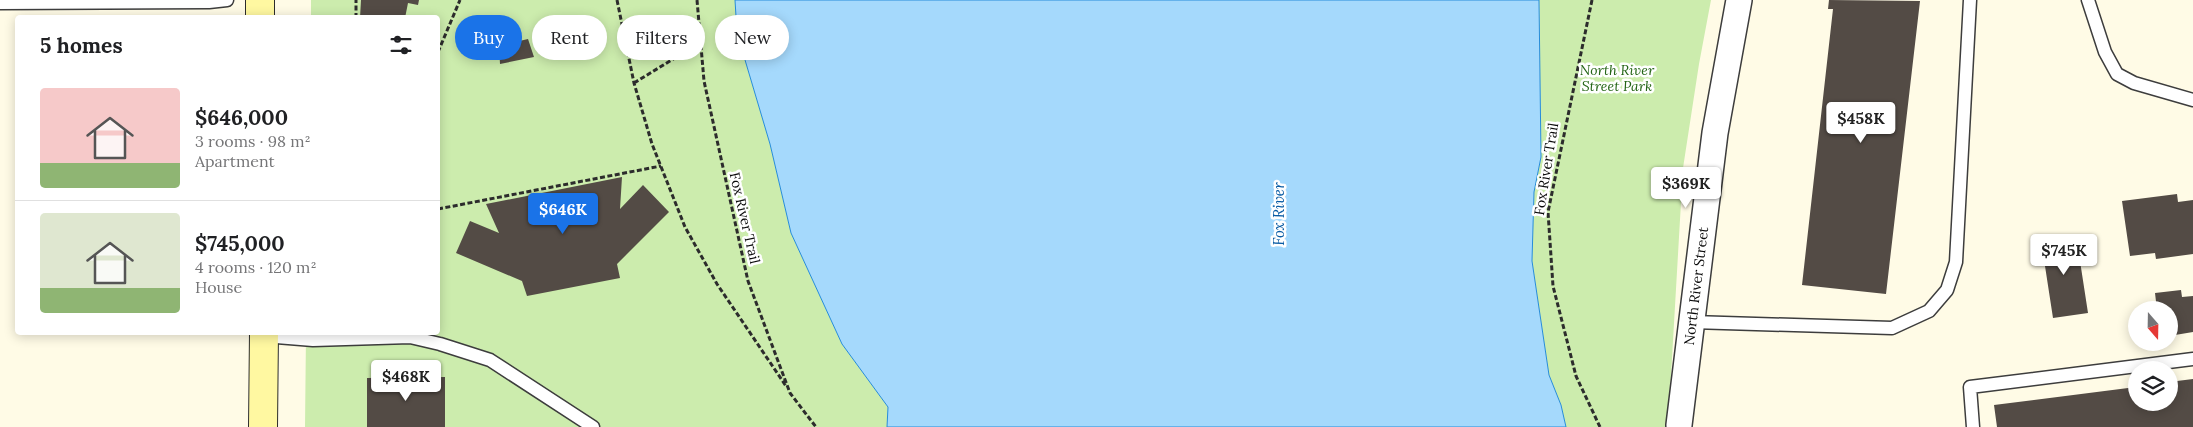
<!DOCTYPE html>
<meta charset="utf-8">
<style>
:root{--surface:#fff;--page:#f2f2f2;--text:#202124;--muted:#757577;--line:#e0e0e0;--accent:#1a73e8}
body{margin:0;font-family:Lora,serif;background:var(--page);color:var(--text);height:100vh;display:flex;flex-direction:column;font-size:19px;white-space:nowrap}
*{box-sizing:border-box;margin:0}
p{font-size:16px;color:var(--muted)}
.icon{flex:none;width:28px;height:28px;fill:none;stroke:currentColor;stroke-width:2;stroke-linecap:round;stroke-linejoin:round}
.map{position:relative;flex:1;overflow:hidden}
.panel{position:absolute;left:15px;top:15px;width:425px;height:320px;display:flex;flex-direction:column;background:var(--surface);border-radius:5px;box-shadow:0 2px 12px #0003}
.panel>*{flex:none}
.banner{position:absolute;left:455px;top:15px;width:475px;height:45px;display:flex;gap:10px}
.needle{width:32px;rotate:160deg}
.tools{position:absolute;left:2128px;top:301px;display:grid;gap:10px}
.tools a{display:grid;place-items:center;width:50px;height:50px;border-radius:50%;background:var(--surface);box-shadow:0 2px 12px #0003;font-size:25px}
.price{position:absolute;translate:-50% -42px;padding:0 11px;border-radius:5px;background:#fff;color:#222;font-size:16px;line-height:32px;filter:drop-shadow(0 1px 2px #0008)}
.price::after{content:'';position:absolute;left:50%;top:30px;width:15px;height:11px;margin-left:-8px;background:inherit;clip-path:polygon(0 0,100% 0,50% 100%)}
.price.current{background:var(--accent);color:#fff}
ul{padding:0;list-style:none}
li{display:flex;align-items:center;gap:15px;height:125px;padding:0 25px}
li+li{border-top:1px solid var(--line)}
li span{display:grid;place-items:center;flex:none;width:140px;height:100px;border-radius:5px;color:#555}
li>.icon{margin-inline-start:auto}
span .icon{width:60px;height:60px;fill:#fffc;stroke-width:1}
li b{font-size:21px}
h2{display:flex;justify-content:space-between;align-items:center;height:60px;padding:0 25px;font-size:21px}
.tag{padding:0 18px;border-radius:22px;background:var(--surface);box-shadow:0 2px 12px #0003;font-size:18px;line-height:45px}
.tag.current{background:var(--accent);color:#fff}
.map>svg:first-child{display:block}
</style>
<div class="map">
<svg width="2193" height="427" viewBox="0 0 2193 427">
<rect width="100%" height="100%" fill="#fffbe6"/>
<path fill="#ccecad" d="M311,0H735L737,33L770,144L791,233L842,344L888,407L887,427H305L306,333L438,332V18L311,17Z
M1539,0H1711L1699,64L1683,168L1668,427H1566L1561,405L1549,375L1532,261L1534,192L1541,157Z"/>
<path fill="#a5d9fc" stroke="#268cd9" d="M735,0H1539L1541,157L1534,192L1532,261L1549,375L1561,405L1566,427H887L888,407L842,344L791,233L770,144L737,33Z"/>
<path fill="#534b45" d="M361,0H419L418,5L408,3L405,18H360Z
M1829,0L1920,1L1886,294L1802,285L1833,9H1828Z
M528,39L534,57L500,64L499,46Z
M622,177L620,209L643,185L669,212L617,264L620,278L527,296L522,281L456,253L470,221L499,233L486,204Z
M2177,194L2178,202L2193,200V254L2156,259L2155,253L2130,256L2122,201Z
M2076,235L2088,313L2053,318L2041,240Z
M2181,290L2182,297L2193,296V332L2169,336V310H2157L2155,293Z
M445,377V427H367V378Z
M2193,379V427H1997L1994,405L2136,387V402H2169V382Z"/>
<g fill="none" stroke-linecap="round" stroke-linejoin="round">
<defs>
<path id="service" d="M2088,0L2105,52L2117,74L2134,83L2193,100
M0,3L209,2L227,0
M1692,322L1892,328L1929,311L1947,290L1956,262L1970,0
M264,336L313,340L410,337L440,344L490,360L593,427
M1973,427L1970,387L2193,359"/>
<path id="minor" d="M1679,425L1715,133L1739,0"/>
<path id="secondary" d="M260,0V18
M263,427L264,332"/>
</defs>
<use href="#service" stroke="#3d3d3d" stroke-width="15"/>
<use href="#minor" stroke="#3d3d3d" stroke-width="28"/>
<use href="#secondary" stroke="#2c2c2c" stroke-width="30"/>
<path stroke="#2c2c2c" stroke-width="3" stroke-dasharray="5 2.5" stroke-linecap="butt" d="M617,0L634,83L652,144L685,227L717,284L786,386
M697,0L704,81L748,281L790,393L816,427
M1592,0L1548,212L1553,286L1576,376L1600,427
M356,18V0
M438,52L460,0
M634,83L701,42
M438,209L661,166"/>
<use href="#service" stroke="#fff" stroke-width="12"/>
<use href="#minor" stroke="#fff" stroke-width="25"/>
<use href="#secondary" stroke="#fff8a1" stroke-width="28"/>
</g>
<g text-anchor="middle" stroke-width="5" stroke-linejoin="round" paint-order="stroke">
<g font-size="14" font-style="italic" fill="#246516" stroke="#fff">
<text x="1617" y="75">North River<tspan x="1617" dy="16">Street Park</tspan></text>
</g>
<g font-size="14" fill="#0a0a0a" stroke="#fff">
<text transform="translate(1546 169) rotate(-81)" y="5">Fox River Trail</text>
<text transform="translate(745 218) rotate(77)" y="5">Fox River Trail</text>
<text transform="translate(1696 286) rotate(-83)" y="5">North River Street</text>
</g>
<g font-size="15" font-style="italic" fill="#0a5ca4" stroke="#fff">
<text transform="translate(1279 214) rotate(-90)" y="5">Fox River</text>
</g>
</g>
</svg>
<div class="tools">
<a><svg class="needle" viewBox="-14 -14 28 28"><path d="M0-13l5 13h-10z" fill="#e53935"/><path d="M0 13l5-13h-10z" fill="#757577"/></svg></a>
<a><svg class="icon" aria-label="layers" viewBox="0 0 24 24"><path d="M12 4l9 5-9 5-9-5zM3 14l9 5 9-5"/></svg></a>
</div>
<b class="price" style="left:1861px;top:144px">$458K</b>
<b class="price" style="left:1686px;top:209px">$369K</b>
<b class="price current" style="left:563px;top:235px">$646K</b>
<b class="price" style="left:2064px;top:276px">$745K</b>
<b class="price" style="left:406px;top:402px">$468K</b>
<div class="banner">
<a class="tag current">Buy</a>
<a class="tag">Rent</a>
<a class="tag">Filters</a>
<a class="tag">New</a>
</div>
<section class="panel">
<h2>5 homes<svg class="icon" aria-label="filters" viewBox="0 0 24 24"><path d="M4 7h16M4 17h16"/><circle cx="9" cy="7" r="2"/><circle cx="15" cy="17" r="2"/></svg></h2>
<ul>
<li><span style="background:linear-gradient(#f6c9c9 75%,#8fb573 0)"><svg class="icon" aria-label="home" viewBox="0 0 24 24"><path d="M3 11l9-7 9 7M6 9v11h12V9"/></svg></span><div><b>$646,000</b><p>3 rooms · 98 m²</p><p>Apartment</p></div></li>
<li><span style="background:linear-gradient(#dfe7d0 75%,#8fb573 0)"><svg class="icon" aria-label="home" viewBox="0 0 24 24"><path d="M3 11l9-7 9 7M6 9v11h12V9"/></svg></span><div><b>$745,000</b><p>4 rooms · 120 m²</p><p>House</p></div></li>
</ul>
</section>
</div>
